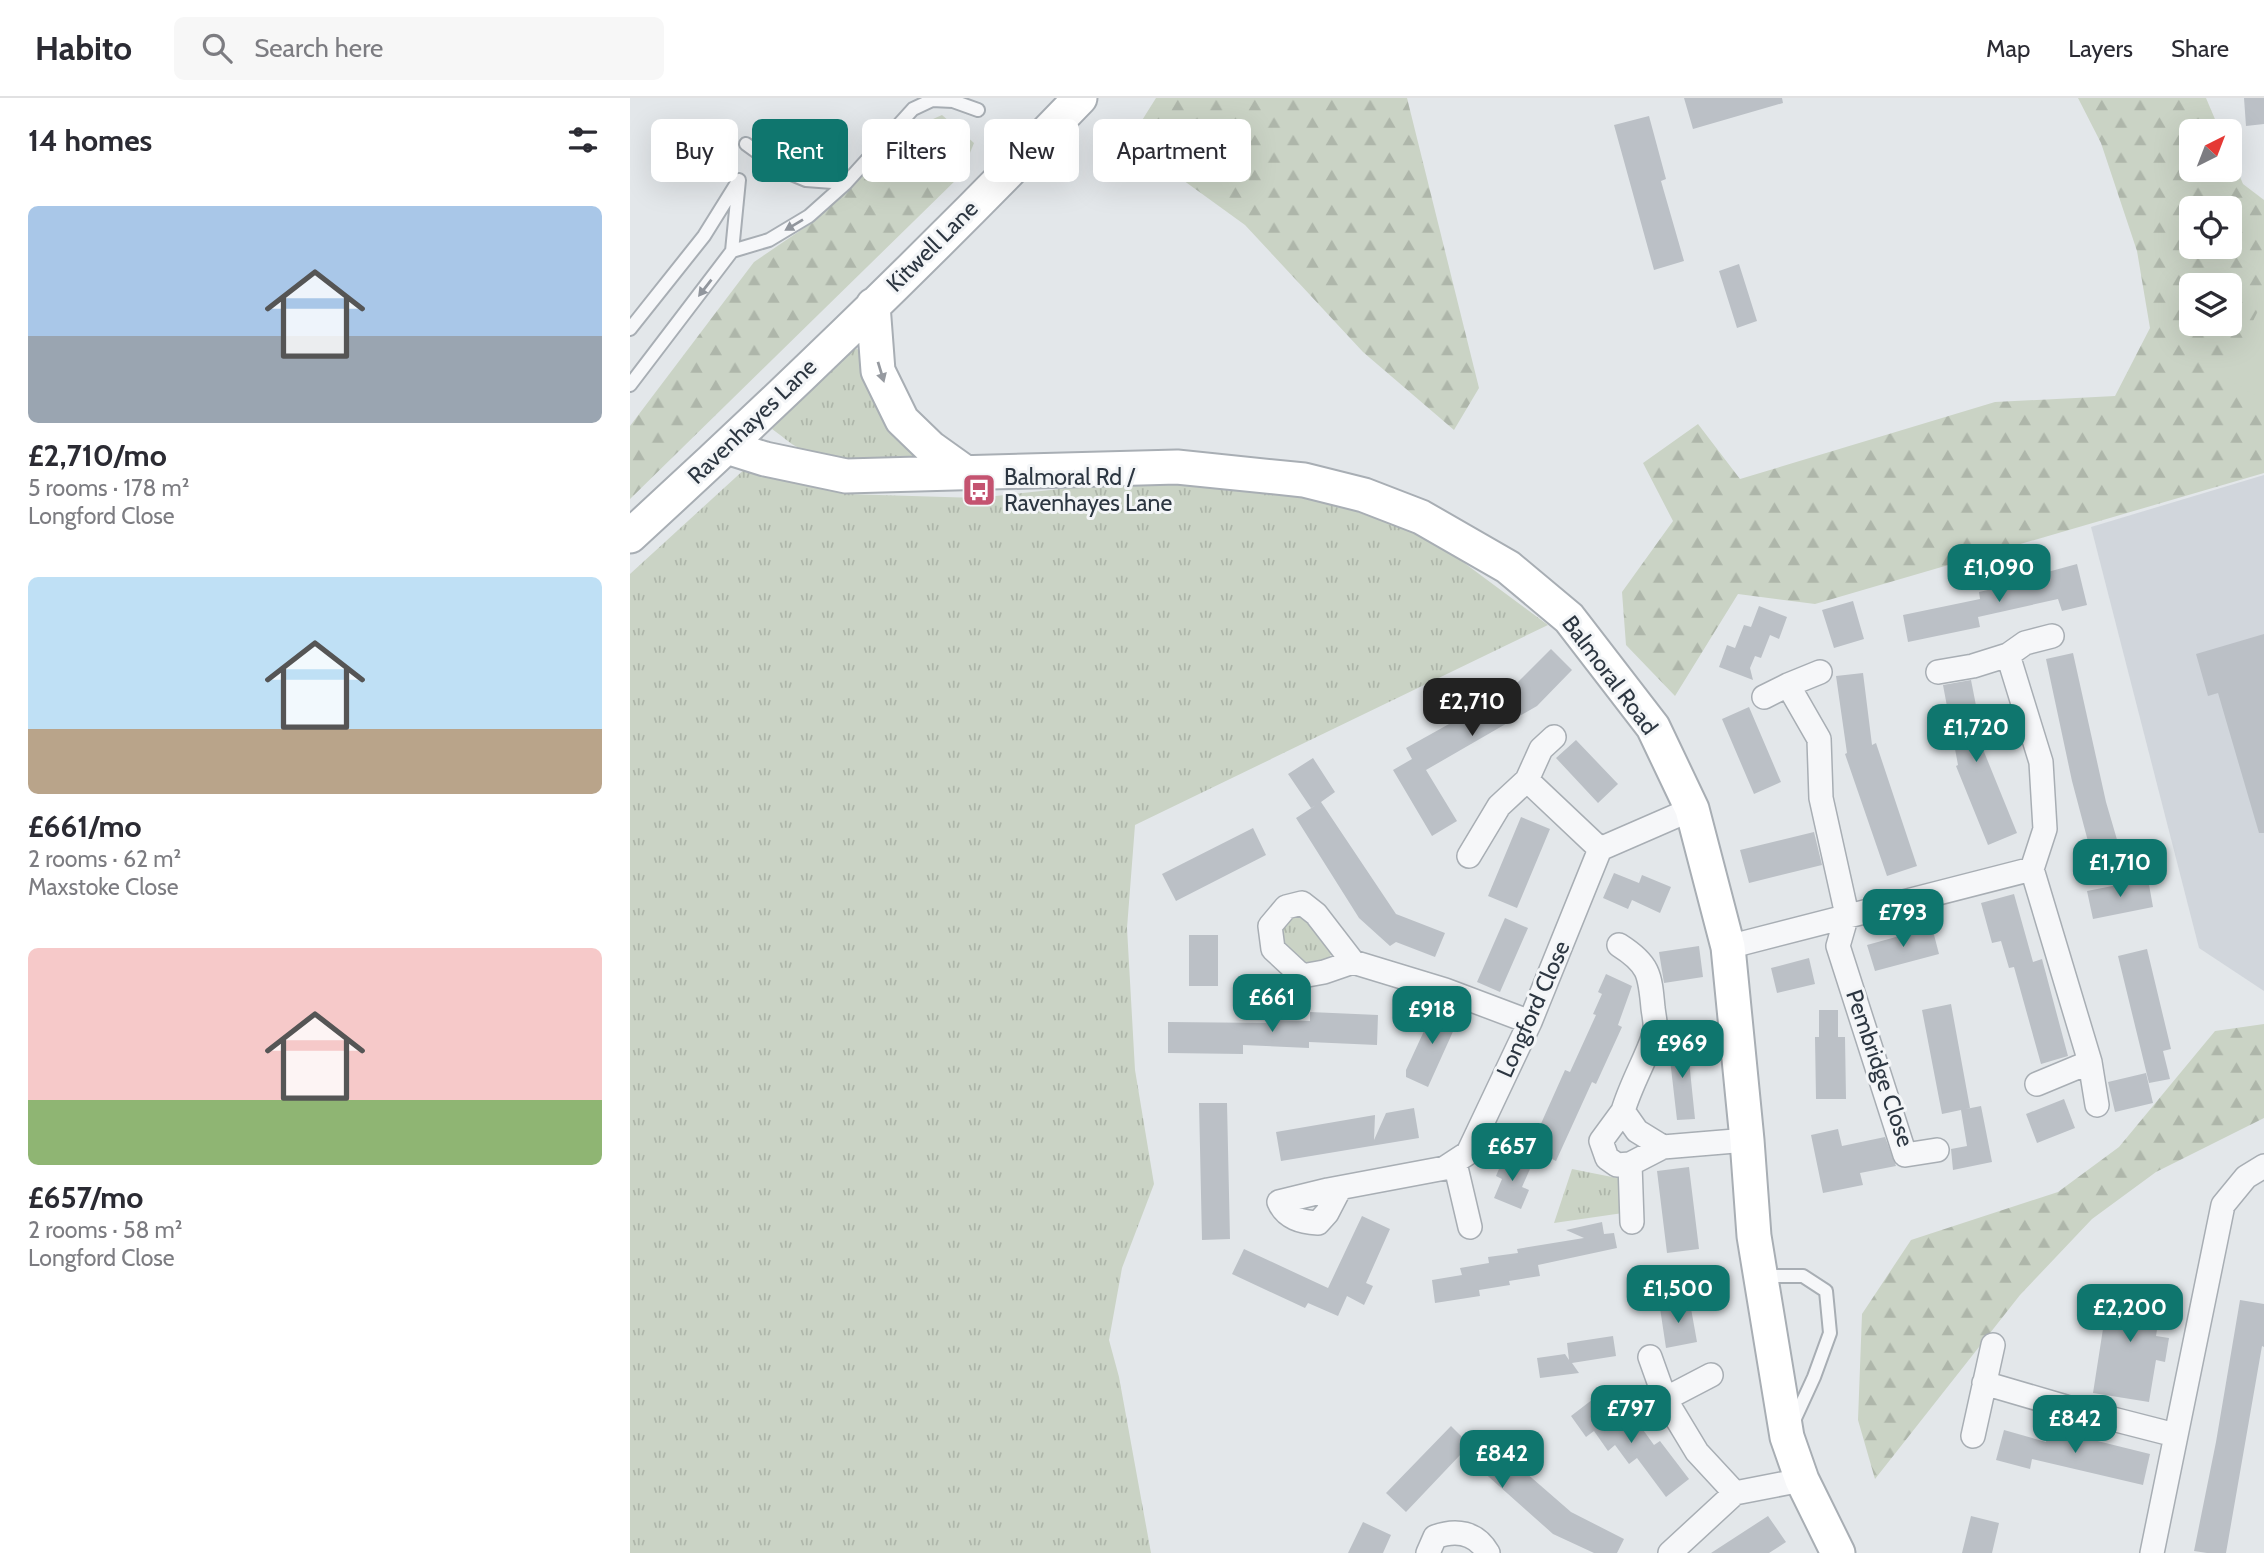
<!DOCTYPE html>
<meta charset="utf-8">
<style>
:root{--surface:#fff;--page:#f7f7f7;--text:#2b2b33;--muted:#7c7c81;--line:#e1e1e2;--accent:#0f766e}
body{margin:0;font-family:Cabin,sans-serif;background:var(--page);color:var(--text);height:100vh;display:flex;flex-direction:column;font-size:26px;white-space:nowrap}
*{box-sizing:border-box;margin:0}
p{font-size:23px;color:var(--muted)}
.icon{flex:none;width:38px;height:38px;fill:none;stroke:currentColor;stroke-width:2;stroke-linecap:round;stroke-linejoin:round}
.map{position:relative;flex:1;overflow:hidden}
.details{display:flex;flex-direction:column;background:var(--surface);width:630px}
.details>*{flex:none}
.top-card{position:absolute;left:21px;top:21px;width:665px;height:63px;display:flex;gap:14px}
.needle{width:46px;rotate:42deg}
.fabs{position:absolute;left:1549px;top:21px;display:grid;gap:14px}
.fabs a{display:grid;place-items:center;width:63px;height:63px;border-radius:10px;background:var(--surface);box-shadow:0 7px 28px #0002;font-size:35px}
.price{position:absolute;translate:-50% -60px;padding:0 16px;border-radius:14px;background:var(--accent);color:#fff;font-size:23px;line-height:46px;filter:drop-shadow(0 2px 4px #0008)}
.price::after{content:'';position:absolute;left:50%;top:42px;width:21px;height:16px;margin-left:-10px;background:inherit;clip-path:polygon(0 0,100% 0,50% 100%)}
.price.current{background:#222;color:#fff}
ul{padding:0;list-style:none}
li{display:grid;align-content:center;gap:14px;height:371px;padding:0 28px}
li span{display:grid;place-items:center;height:217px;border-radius:10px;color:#555}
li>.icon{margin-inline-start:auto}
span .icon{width:126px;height:126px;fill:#fffc;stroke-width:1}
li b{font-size:30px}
h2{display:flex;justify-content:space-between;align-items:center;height:84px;padding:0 28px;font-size:30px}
.chip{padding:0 24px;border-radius:10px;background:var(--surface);box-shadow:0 7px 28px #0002;font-size:24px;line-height:63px}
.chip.current{background:var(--accent);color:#fff}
header{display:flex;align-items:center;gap:42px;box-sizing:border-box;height:98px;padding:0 35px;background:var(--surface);border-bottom:2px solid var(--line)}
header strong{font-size:33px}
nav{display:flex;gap:38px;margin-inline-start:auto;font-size:24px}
.search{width:490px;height:63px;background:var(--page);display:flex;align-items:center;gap:18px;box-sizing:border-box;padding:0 24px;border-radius:10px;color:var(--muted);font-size:26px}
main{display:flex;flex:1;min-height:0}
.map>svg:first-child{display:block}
</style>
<header>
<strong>Habito</strong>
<div class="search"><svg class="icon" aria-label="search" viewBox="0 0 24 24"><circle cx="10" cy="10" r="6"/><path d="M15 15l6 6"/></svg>Search here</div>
<nav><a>Map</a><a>Layers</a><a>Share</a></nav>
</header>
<main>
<section class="details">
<h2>14 homes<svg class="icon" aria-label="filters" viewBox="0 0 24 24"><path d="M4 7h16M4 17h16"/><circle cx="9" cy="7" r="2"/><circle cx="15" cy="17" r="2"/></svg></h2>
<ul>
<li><span style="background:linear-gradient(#a9c7e8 60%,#9aa5b1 0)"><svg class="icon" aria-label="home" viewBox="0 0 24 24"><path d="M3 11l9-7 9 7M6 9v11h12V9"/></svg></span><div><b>£2,710/mo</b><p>5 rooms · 178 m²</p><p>Longford Close</p></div></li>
<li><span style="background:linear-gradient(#bfe0f5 70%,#b9a48a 0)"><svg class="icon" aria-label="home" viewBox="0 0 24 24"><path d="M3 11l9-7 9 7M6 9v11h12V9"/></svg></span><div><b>£661/mo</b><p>2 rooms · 62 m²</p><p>Maxstoke Close</p></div></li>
<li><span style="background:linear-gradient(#f6c9c9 70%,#8fb573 0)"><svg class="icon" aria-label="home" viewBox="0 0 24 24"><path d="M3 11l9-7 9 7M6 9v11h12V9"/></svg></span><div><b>£657/mo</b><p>2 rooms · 58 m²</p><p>Longford Close</p></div></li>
</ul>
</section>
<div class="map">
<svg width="1634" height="1455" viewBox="0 0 1634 1455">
<defs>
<pattern id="grass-tufts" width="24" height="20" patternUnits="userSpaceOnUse" patternTransform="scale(1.75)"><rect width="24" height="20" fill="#cad3c5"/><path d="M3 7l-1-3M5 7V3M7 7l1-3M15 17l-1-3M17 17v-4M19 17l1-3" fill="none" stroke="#aeb6aa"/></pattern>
<pattern id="forest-firs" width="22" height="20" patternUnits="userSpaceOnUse" patternTransform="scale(1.75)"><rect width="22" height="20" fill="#cad3c5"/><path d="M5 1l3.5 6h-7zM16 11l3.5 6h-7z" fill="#aeb6aa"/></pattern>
</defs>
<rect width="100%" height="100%" fill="#e3e7ea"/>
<path fill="#d1d6dc" d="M1634,377V893L1569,850L1461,429Z"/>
<path fill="url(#grass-tufts)" d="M225,249L239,262L306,362C260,364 212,370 169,350C160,346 151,337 142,331Z
M117,369L216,396L348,400L539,379L670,393L802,441L918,527L505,727L497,830L505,972L524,1086L492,1170L479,1242L489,1279L521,1455H0V476Z
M670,814L704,851L699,860L686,871L652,856C647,830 649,828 670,814Z
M942,1071L992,1081L993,1115L924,1125Z"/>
<path fill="url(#forest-firs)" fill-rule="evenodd" d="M526,0H777L849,290L824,332L733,254L615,127L499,43Z
M1448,0H1576L1590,33H1561V72H1600V55L1613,86L1634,102V375L1185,506L1108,496L1045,598L996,547L992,494L1043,423L1013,365L1068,326L1110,381L1365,304L1485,298L1520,230L1507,153L1471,45ZM1561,110H1600V149H1561ZM1561,187H1600V226H1561Z
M312,17L344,45L331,77L0,401V328L124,164L187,121L285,29Z
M1634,926V1020L1526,1074L1462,1121L1390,1197L1245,1381L1228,1322L1232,1216L1281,1142L1428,1094L1489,1049L1585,933Z"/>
<path fill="#cad3c5" d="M1634,201V303L1595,279Z"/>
<path fill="#bbc0c6" d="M1054,0H1152L1153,5L1063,31Z
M1614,0H1634V26L1616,28Z
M1019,18L1036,81L1031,83L1054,163L1024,172L984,27Z
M1109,166L1127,223L1107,230L1089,173Z
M1447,466L1457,507L1432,513L1428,501L1348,519L1350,529L1278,544L1273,517L1350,501L1349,494L1397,483L1396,480Z
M1223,503L1234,541L1204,550L1192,512Z
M1129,508L1157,519L1149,541L1140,537L1131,560L1125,558L1120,570L1123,582L1089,569L1097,547L1105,550L1114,527L1121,529Z
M1634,536V735H1629L1588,595L1578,598L1566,556Z
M921,551L942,572L907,608L796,672L827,723L802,738L763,672L782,661L776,650L880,592Z
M1443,555L1476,704L1488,745L1460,751L1442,683L1416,561Z
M1233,575L1242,647L1246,645L1287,768L1257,778L1215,656L1217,655L1206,578Z
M1341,582L1352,638L1348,639L1387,735L1358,747L1326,668L1328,667L1313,587Z
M1119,609L1151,684L1124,696L1092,621Z
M946,642L988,686L968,705L926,660Z
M683,660L705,694L691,704L766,816L815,835L805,859L766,844L760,848L729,820L666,720L686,707L681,710L658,676Z
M891,719L920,731L887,810L858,798Z
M623,730L636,757L546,803L532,776Z
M1184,734L1192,767L1119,785L1110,752Z
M984,775L1009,785L1012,777L1041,789L1030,815L1002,802L998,811L973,800Z
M1518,781L1523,809L1463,821L1457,793Z
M1384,796L1403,864L1412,861L1438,958L1411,966L1384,869L1379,870L1371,843L1362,845L1351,805Z
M875,820L898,830L870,894L847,884Z
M1302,829L1309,856L1245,873L1237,847Z
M559,837H588V888H559Z
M1069,848L1073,879L1034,885L1029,854Z
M1517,851L1541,951L1533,953L1540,981L1519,985L1488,858Z
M1179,860L1185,886L1147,895L1141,870Z
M976,876L1002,888L988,927L992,929L966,986L962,984L926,1063L908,1054L905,1039L935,972L940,974L966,917L963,916L972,896L968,894Z
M1321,906L1340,1010L1336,1011L1351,1008L1362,1064L1323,1072L1321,1051L1337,1048L1331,1012L1312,1016L1292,912Z
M806,907L830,918L798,989L776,979V972Z
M1189,912H1208V939H1215L1216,1001H1186L1185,939H1189Z
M680,914L748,917L747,947L679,944V950L613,947V956L538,955V924L642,925V922L680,923Z
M1057,943L1065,1021L1047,1022L1038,944Z
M1516,975L1523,1005L1485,1014L1478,984Z
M1434,1001L1445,1030L1407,1045L1396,1016Z
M569,1005H597L600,1141L572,1142Z
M784,1010L789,1040L651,1063L646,1034L745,1017L744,1042L756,1015Z
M1208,1031L1212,1048L1255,1039L1266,1068L1230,1075L1233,1087L1193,1095L1181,1037Z
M874,1059L900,1071L892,1089L899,1092L891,1111L864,1100L872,1081L866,1078Z
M1059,1069L1069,1151L1037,1155L1027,1073Z
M732,1118L760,1131L736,1185L743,1188L734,1207L717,1198L708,1218L678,1205L675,1210L602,1176L614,1151L698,1190Z
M972,1124L974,1136L984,1135L987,1150L908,1167L910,1178L879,1183L880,1187L849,1192L850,1198L805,1205L802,1182L832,1177L830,1170L859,1165L858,1159L888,1155L887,1151L954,1140L936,1132Z
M1480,1186L1533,1194L1526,1238L1539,1240L1535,1264L1526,1262L1519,1304L1463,1295Z
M1610,1202L1634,1206V1249L1632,1248L1596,1455H1577L1564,1453L1586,1344Z
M1060,1205L1067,1244L1036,1250L1030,1210Z
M983,1238L986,1258L942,1265L949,1275L910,1280L907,1260L935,1256L939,1262L937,1245Z
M967,1298L982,1319L989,1314L1004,1334L1011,1329L1024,1347L1030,1343L1059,1381L1036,1399L1007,1360L999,1366L985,1347L978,1353L964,1333L956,1339L941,1318Z
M821,1328L840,1347L852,1335L894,1376L895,1374L941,1414L994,1441L987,1455H964L923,1436L832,1355L776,1414L756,1395Z
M1419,1331L1520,1356L1513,1387L1402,1361L1400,1371L1366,1362L1374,1332L1416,1344Z
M1138,1418L1156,1444L1139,1455H1081Z
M1341,1418L1369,1425L1362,1455H1332Z
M733,1424L761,1437L753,1455H718Z"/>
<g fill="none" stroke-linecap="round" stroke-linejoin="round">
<defs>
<path id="lane" d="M116,46L152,72L176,82L216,85
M102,153L139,142L179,118L216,85L283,11L302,2L323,3L348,12
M0,231L74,138L107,85
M0,287L102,153L109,82
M1133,1178H1173L1196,1193L1200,1235L1184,1279L1162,1327"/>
<path id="street" d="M1308,574L1343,568L1378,557L1395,545L1422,538
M1158,587L1190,574
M1134,599L1158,587L1189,641L1191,700L1217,817L1208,848L1275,1057L1307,1052
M897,682L970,751
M839,758L869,708L897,682L911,651L924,639
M1402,771L1460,964L1467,1007
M989,847C1019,866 1020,876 1023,910C1024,919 1027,929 1024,937C1015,963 1001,986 993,1013
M1098,849L1402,771L1415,731L1411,664L1378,557
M723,864L686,816L672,805L656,809L640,828L643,851L672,878L694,874L723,864L815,892L900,924
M1407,986L1460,964
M993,1013L1007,1033L1033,1049L1000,1066L987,1067L977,1060L971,1043Z
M1033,1049L1117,1042
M825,1065L840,1129
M1000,1066L1002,1124
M710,1090L697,1115L688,1125C671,1124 656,1120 649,1104L698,1092L815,1070L838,1055L900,924L970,751L1062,711
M1020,1259L1035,1301L1067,1354L1105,1395
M1354,1285L1436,1309L1545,1337
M1035,1301L1081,1277
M1343,1338L1363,1247
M798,1455L805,1439C826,1431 846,1434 858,1455
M1040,1455L1105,1395L1172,1382
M1522,1455L1593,1107L1616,1079L1634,1068"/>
<path id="secondary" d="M243,207L248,273L272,322L301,350L336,375
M97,349L135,361L216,378L547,369L674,382L734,397L791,419L878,469L939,520L1023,629L1062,711L1098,849L1117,1042L1124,1138L1157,1339L1172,1382L1208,1455
M0,438C154,297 305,151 450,0"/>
</defs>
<use href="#lane" stroke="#a8aeb4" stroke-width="16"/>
<use href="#street" stroke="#a8aeb4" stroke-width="26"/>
<use href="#secondary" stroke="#a8aeb4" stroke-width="37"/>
<use href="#lane" stroke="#f6f7f9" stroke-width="12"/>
<use href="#street" stroke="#f6f7f9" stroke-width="23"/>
<use href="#secondary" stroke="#fff" stroke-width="33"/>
</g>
<defs><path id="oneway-solid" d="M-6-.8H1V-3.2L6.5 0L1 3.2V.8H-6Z" transform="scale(1.75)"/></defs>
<g fill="#91969d">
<use href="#oneway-solid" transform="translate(164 127) rotate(149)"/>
<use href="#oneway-solid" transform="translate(75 190) rotate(128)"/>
</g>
<use fill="#969aa0" href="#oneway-solid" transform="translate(251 274) rotate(73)"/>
<defs>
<symbol id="bus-square" viewBox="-11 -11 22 22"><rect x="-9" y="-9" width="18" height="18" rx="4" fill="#c45370" stroke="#f3f5f7"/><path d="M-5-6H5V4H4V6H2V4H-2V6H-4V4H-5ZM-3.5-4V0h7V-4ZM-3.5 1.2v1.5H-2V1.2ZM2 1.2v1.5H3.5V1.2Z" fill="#fff"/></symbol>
</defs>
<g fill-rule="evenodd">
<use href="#bus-square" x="330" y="373" width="38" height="38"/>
</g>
<g text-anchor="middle" stroke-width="6" stroke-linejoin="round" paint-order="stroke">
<g font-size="23" fill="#2c3641" stroke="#f3f5f7">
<text transform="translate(302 148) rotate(-45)" y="8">Kitwell Lane</text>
<text transform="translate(122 323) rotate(-44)" y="8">Ravenhayes Lane</text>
<text transform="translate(980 577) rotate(53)" y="8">Balmoral Road</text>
<text transform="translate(903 911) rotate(-66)" y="8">Longford Close</text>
<text transform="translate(1250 970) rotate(71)" y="8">Pembridge Close</text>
</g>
<g font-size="23" fill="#2c3641" stroke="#f3f5f7" text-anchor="start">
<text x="374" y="387">Balmoral Rd /<tspan x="374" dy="26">Ravenhayes Lane</tspan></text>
</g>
</g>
</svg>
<div class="fabs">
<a><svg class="needle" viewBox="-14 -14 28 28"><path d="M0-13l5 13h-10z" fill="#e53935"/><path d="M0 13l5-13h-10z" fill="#7c7c81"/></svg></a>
<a><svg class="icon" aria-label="locate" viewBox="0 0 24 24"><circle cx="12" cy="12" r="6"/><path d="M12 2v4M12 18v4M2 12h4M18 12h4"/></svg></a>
<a><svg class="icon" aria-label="layers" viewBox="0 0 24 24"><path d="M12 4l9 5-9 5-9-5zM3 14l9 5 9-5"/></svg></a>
</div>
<b class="price" style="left:1369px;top:506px">£1,090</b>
<b class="price current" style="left:842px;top:640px">£2,710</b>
<b class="price" style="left:1346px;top:666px">£1,720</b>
<b class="price" style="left:1490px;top:801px">£1,710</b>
<b class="price" style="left:1273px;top:851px">£793</b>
<b class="price" style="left:642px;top:936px">£661</b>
<b class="price" style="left:802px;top:948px">£918</b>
<b class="price" style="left:1052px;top:982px">£969</b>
<b class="price" style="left:882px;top:1085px">£657</b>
<b class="price" style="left:1048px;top:1227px">£1,500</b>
<b class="price" style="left:1500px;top:1246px">£2,200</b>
<b class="price" style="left:1001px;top:1347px">£797</b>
<b class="price" style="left:1445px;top:1357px">£842</b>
<b class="price" style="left:872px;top:1392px">£842</b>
<div class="top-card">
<a class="chip">Buy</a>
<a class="chip current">Rent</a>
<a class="chip">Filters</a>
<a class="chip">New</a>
<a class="chip">Apartment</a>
</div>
</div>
</main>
